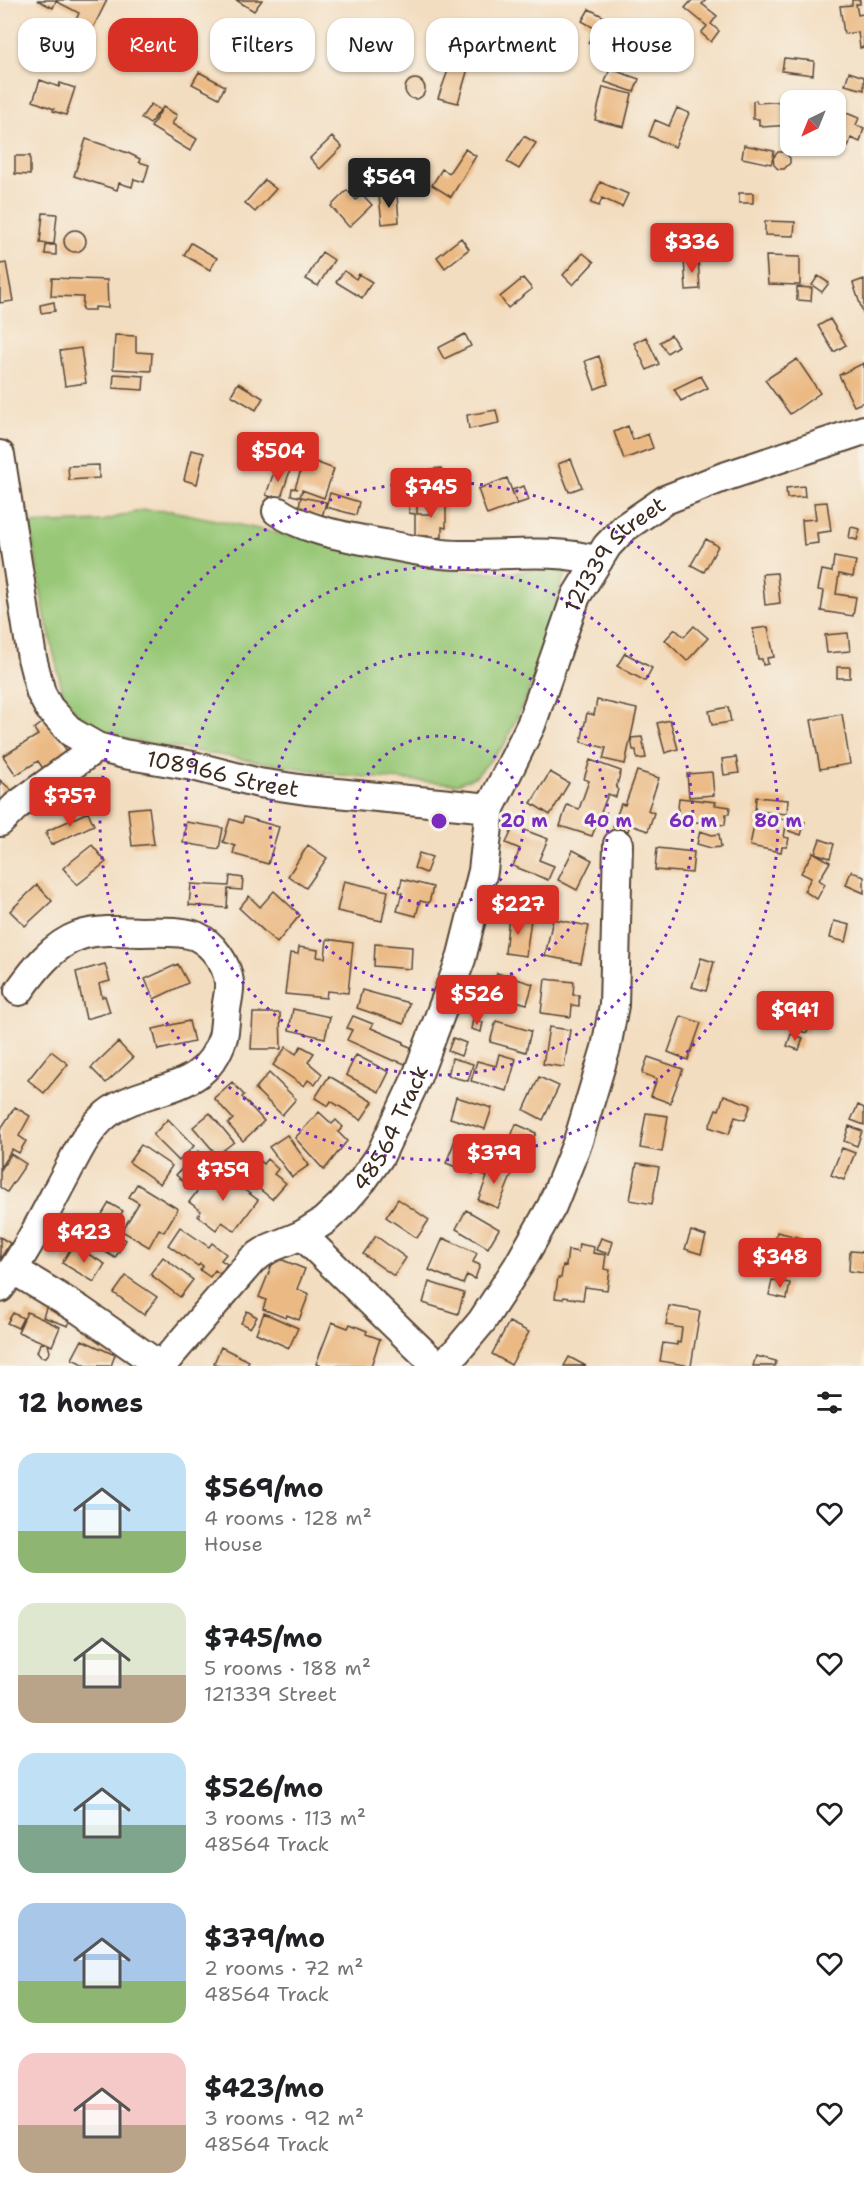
<!DOCTYPE html>
<meta charset="utf-8">
<style>
:root{--surface:#fff;--page:#f2f2f2;--text:#202124;--muted:#757577;--accent:#d93025}
body{margin:0;font-family:"Shantell Sans",sans-serif;background:var(--page);color:var(--text);height:100vh;display:flex;flex-direction:column;font-size:22px;white-space:nowrap}
*{box-sizing:border-box;margin:0}
p{font-size:20px;color:var(--muted)}
.icon{flex:none;width:33px;height:33px;fill:none;stroke:currentColor;stroke-width:2;stroke-linecap:round;stroke-linejoin:round}
.map{position:relative;height:1366px;overflow:hidden}
.sheet{display:flex;flex-direction:column;background:var(--surface);flex:1}
.sheet>*{flex:none}
.top-card{position:absolute;left:18px;top:18px;width:828px;height:54px;display:flex;gap:12px}
.needle{width:39px;rotate:223deg}
.buttons{position:absolute;left:780px;top:90px;display:grid;gap:12px}
.buttons a{display:grid;place-items:center;width:66px;height:66px;border-radius:12px;background:var(--surface);box-shadow:0 2px 4px #0004;font-size:30px}
.price{position:absolute;translate:-50% -51px;padding:0 14px;border-radius:6px;background:var(--accent);color:#fff;font-size:20px;line-height:39px;filter:drop-shadow(0 2px 3px #0008)}
.price::after{content:'';position:absolute;left:50%;top:36px;width:18px;height:14px;margin-left:-9px;background:inherit;clip-path:polygon(0 0,100% 0,50% 100%)}
.price.current{background:#222;color:#fff}
ul{padding:0;list-style:none}
li{display:flex;align-items:center;gap:18px;height:150px;padding:0 18px}
li span{display:grid;place-items:center;flex:none;width:168px;height:120px;border-radius:18px;color:#555}
li>.icon{margin-inline-start:auto}
span .icon{width:72px;height:72px;fill:#fffc;stroke-width:1}
li b{font-size:26px}
h2{display:flex;justify-content:space-between;align-items:center;height:72px;padding:0 18px;font-size:26px}
.tag{padding:0 21px;border-radius:18px;background:var(--surface);box-shadow:0 2px 4px #0004;font-size:21px;line-height:54px}
.tag.current{background:var(--accent);color:#fff}
.map>svg:first-child{display:block}
</style>
<div class="map">
<svg width="864" height="1366" viewBox="0 0 864 1366">
<rect width="100%" height="100%" fill="#f7f3e8"/>
<filter id="ink" filterUnits="userSpaceOnUse"><feTurbulence type="fractalNoise" baseFrequency=".0167" numOctaves="2"/><feDisplacementMap in="SourceGraphic" scale="12" xChannelSelector="R" yChannelSelector="G"/><feConvolveMatrix kernelMatrix="1 2 1 2 8 2 1 2 1" color-interpolation-filters="sRGB"/></filter>
<filter id="wash" filterUnits="userSpaceOnUse"><feTurbulence type="fractalNoise" baseFrequency=".008" numOctaves="4" result="noise"/><feDisplacementMap in="SourceGraphic" scale="24" xChannelSelector="R" yChannelSelector="G"/><feGaussianBlur stdDeviation="1.35" result="paint"/><feColorMatrix in="noise" values="0 0 0 0 0 0 0 0 0 0 0 0 0 0 0 0 0 1.4 0 .05"/><feComposite in="paint" operator="in"/></filter>
<g filter="url(#wash)">
<rect width="100%" height="100%" fill="#f3ddc0"/>
<path fill="#98c877" stroke="#6a794a" stroke-width="1.5" d="M143,510L172,511L460,571L512,573L572,564L561,583L541,665L504,745L476,776L457,784L340,775L116,738L97,729L73,709L63,693L44,611L30,524L103,521Z"/>
<g id="blocks">
<path fill="#ebb983" d="M37,0H107L93,28L76,20L79,13L56,1L53,8Z
M236,0H262L254,11Z
M692,0H706L702,4L717,16L711,24L719,31L711,42L701,33L707,26L685,8Z
M852,0H860V4H856L858,15L864,14V47L860,48L858,32L844,34L840,6L852,5Z
M589,9L616,23L603,50L588,43L596,29L582,21Z
M459,27L473,29L468,57H469L467,72L458,103L438,98L450,65Z
M139,32L166,46L160,58L133,44Z
M511,36L542,43L539,57L508,49Z
M784,58L814,61L813,75L782,71Z
M610,69L639,79L634,92L605,82Z
M199,72L225,86L219,98L192,84Z
M849,72L864,77V90L845,85Z
M405 89a10 10 0 1 1 20 0a10 10 0 1 1-20 0Z
M40,80L59,87L60,83L75,88L66,115L53,111L54,109L33,101Z
M603,87L632,94L624,127L595,120Z
M756,100L757,103L790,101V125L762,127V125H759V119H753V101Z
M151,104L160,110L150,124L141,118Z
M163,107L177,115L172,124L197,139L190,151L151,127Z
M677,108L689,113L675,147L649,136L655,120L669,126Z
M836,109L859,118L856,125L864,128L860,142L851,138L848,147L836,142Z
M524,136L536,143L519,169L507,162Z
M332,137L342,147L320,169L310,158Z
M86,139L128,153L140,159L139,162L149,165L144,182L134,179L132,187L119,183L117,190L74,176Z
M744,145L774,151L773,158L778,152H784L790,158V163L784,169H778L774,165L773,158L771,164L742,158Z
M465,149L476,156L451,197L432,185L442,169L449,173Z
M15,156H30V175L15,174Z
M265,180L276,189L255,212L245,203Z
M600,182L628,194L622,207L602,198L599,206L591,203Z
M347,190L356,200L362,194L372,205L349,227L331,206Z
M739,193H753V203H739Z
M397,195L399,222L382,224L379,196Z
M43,213L57,214L54,244L40,243Z
M765,221L795,222L794,236L765,235Z
M64 241a11 11 0 1 1 22 0a11 11 0 1 1-22 0Z
M461,238L469,249L445,268L437,257Z
M191,243L217,258L210,270L184,255Z
M46,245H56V255L45,254Z
M322,252L334,260L318,286L306,279Z
M583,253L594,262L573,285L563,275Z
M766,256L800,257V285L768,284Z
M698,258L700,289L686,290L684,259Z
M6,263L13,301L0,303V264Z
M344,271L356,279L359,274L372,282L362,298L336,282Z
M818,276L829,283L822,292L812,285Z
M52,278L107,280L108,308L95,307V310H82L83,297L51,296Z
M523,278L532,289L508,308L500,297Z
M864,279V316L853,283Z
M797,287L812,288L811,301L797,300Z
M54,302L55,311L41,313L40,305Z
M830,319L846,345L834,352L818,326Z
M465,334L471,346L444,359L438,348Z
M115,335L136,336V352L152,353L151,371L113,369Z
M671,335L678,346L667,353L660,342Z
M646,337L659,364L647,370L634,343Z
M81,348L86,383L65,386L60,351Z
M599,356L608,384L595,389L585,361Z
M797,359L820,393L790,414L765,380Z
M864,363V402L854,406L839,375Z
M114,374L144,376L143,390L113,388Z
M701,376L708,388L681,401L674,389Z
M238,383L263,398L256,410L231,395Z
M496,410L499,423L469,429L467,415Z
M628,426L633,440L648,434L653,448L624,459L614,432Z
M191,450L204,453L197,484L184,480Z
M305,458L334,469L324,498L302,490L300,497L291,495L292,488L298,489L295,488Z
M571,459L582,487L569,492L558,464Z
M99,465V478L69,480L68,466Z
M276,466L290,471L280,500L266,495Z
M441,468L444,486L433,487L431,469Z
M507,478L517,504L487,515L478,489Z
M524,486L529,500L517,504L512,490Z
M804,486L805,497L787,498L786,488Z
M330,493L359,502L356,515L326,507Z
M301,497L326,502L322,517L298,512Z
M432,498H446V528L442,527V537L434,538L433,536H419V538H415V514L409,513V505H417V514H432Z
M827,502L831,531L817,533L818,543L804,545L802,520L816,519L814,503Z
M851,527L860,529L857,540L849,538Z
M706,539L718,546L704,572L691,565Z
M834,557L856,561L853,577L839,574L836,594L856,597L853,616L821,611L824,591L818,590L822,570L832,572Z
M777,573L780,603L765,605L762,574Z
M694,626L708,638L687,661L665,640L675,629L684,637Z
M768,627L774,657L767,658L768,664L763,665L762,659H758L753,629Z
M848,633L850,651L827,653L825,635Z
M625,653L652,668L645,681L617,666Z
M837,667H850V678H837Z
M597,700L637,709L625,764L603,759L606,748L581,742L587,713L594,715Z
M728,707L731,722L712,725L709,711Z
M842,714L850,764L820,769L811,720Z
M670,720L678,749L665,753L657,723Z
M45,721L71,756L46,773L38,761L16,775L3,756L38,735L34,729Z
M642,737L646,758L637,759L636,750H633L631,738Z
M736,757L739,773L724,775L722,759Z
M590,760L621,771L616,788L618,789L616,797L608,794L592,836L560,826L567,805L579,809L589,781L584,779Z
M637,771L659,778L648,810L654,813L648,831L630,825L628,831L613,826L621,804L625,805Z
M550,772L569,783L550,815L531,803Z
M712,772L714,795L689,797L687,774Z
M0,780L15,793L0,812Z
M756,797L788,800L787,814L755,811Z
M679,798L716,802L715,805L730,807L729,814H726L725,825L677,820Z
M149,807L154,844L132,846L128,809Z
M88,812L94,825L51,845L46,834H48L47,831Z
M756,814L787,820L784,837L789,838L787,847H782L781,852L750,846Z
M244,817L279,827L268,864L233,854L235,846L223,842L230,819L242,823Z
M793,818L805,822L801,835L789,831Z
M186,822L223,828L219,849L183,843Z
M514,826L548,839L539,860L554,866L548,880L513,866L520,849L506,843Z
M700,831L712,835L719,834L721,847L711,848L697,844Z
M820,839L834,844L830,858L815,853Z
M92,845L106,862L77,885L63,868Z
M308,845L327,858L306,888L288,876Z
M657,848L694,852L692,873L655,870Z
M573,850L592,860L577,890L558,880Z
M813,852L830,862L819,880L825,884L817,899L804,891L811,878L801,873Z
M419,853L432,857L426,873L414,868Z
M851,871L864,877V893L846,885Z
M230,876L243,878L242,890L228,889L227,908L189,905L191,884L229,886Z
M402,879L433,887L429,903L420,901L416,916L397,911L402,893L399,892Z
M344,881L388,891L382,921L337,911Z
M37,885L52,901L25,926L10,911Z
M274,891L300,915L277,943L239,908L249,896L260,907Z
M509,916L531,919L526,956L505,953Z
M553,919L589,926L581,963L545,956Z
M834,921L850,925L846,942L830,938Z
M327,939L353,943L348,993L327,991L326,998L285,994L290,953L298,954L299,947L318,950L317,957L325,958Z
M375,944L412,947L411,969L374,966Z
M701,958L714,962L706,991L692,987Z
M105,964L110,981L99,984L102,997L105,996L110,1012L86,1019L76,972Z
M178,964L188,983L154,999L145,979Z
M497,973L533,984L527,1004L491,994Z
M545,979L574,982L573,995H579V1006L572,1005L571,1017L541,1013Z
M362,990L409,1003L404,1024L357,1008Z
M797,996L815,1002L807,1033L789,1028Z
M293,1009L330,1017L325,1038L289,1030Z
M253,1013H280L281,1049H251Z
M353,1016L373,1024L371,1028L404,1042L403,1044L415,1049L408,1065L395,1060L394,1061L347,1040L352,1030L347,1028Z
M681,1016L701,1023L688,1060L668,1052Z
M473,1019L483,1022L481,1032L471,1029Z
M189,1021L194,1042L158,1050L153,1029Z
M496,1021L531,1031L526,1052L490,1042Z
M549,1027L570,1030L564,1067L543,1064Z
M791,1034L803,1038L799,1050L787,1046Z
M453,1038L466,1043L461,1056L448,1051Z
M118,1042L133,1058L106,1083L91,1068Z
M301,1046L314,1053L308,1062L322,1074L315,1085L308,1080L304,1086L273,1065L286,1047L296,1054Z
M51,1051L68,1064L44,1093L28,1080Z
M499,1054L516,1059L507,1091L471,1081L477,1061L496,1066Z
M356,1055L389,1072L379,1092L346,1075Z
M648,1057L683,1069L670,1103L651,1096L657,1079L642,1073Z
M452,1058L473,1064L468,1081L448,1076Z
M269,1073L296,1099L282,1115L255,1089Z
M329,1076L373,1102L361,1120L331,1101L328,1106L315,1098Z
M539,1077L559,1086L543,1120L524,1110Z
M232,1082L244,1095L242,1097L264,1121L243,1141L228,1124L233,1119L214,1098Z
M724,1095L751,1105L745,1120L735,1117L729,1134L709,1127L716,1109L719,1110Z
M456,1097L492,1108L485,1129L450,1118Z
M858,1105L864,1108V1125L851,1120Z
M15,1107L30,1116L19,1136L26,1141L19,1153L12,1149L0,1168V1130Z
M319,1112L332,1124L336,1120L343,1127L338,1132L347,1141L324,1170L295,1138Z
M210,1113L234,1142L217,1155L193,1127Z
M646,1113L668,1116L662,1152L640,1148Z
M168,1119L194,1146L179,1161L153,1135Z
M516,1124L536,1133L521,1167L502,1159Z
M849,1126L862,1131L857,1146L844,1141Z
M287,1135L309,1165L292,1177L269,1147Z
M457,1135L484,1146L473,1174L446,1163Z
M141,1145L172,1166L160,1184L129,1162Z
M842,1148L855,1153L844,1180L831,1175Z
M198,1151L204,1156L207,1153L218,1163L212,1170L207,1165L188,1186L176,1175Z
M11,1154L26,1164L7,1192L0,1187V1171Z
M257,1159L263,1164L267,1159L278,1169L274,1174L286,1183L272,1199L243,1176Z
M486,1162L512,1174L498,1208L478,1200L487,1177L481,1174Z
M637,1163L659,1167L652,1204L630,1200Z
M215,1168L258,1200L235,1231L222,1222L216,1230L198,1216L201,1211L189,1202Z
M137,1184L178,1209L164,1232L159,1229L149,1247L122,1231L139,1203L129,1197Z
M398,1199L429,1220L417,1238L386,1217Z
M109,1203L123,1211L115,1224L101,1216Z
M466,1210L499,1229L488,1248L456,1229Z
M94,1220L126,1240L115,1258L83,1238Z
M180,1227L209,1247L212,1243L226,1254L221,1260L227,1264L220,1274L215,1270L210,1277L200,1270L203,1266L200,1264L198,1266L168,1245Z
M691,1231L706,1236L701,1254L685,1249Z
M777,1232L802,1238L796,1263L771,1256Z
M376,1236L406,1258L394,1276L363,1254Z
M0,1237L10,1243L0,1259Z
M443,1238L477,1253L473,1262L480,1265L475,1279L467,1275L463,1284L429,1270Z
M601,1238L613,1242L609,1254L596,1250Z
M579,1244L594,1247L593,1253L606,1255L604,1269L610,1270L607,1290L585,1287L583,1300L564,1297L563,1299L555,1298L558,1278H561L563,1265L566,1266L568,1250L578,1252Z
M73,1245L105,1264L94,1282L62,1263Z
M850,1251L864,1252V1273L849,1271Z
M163,1257L193,1280L180,1297L150,1274Z
M275,1257L305,1269L297,1289L309,1294L299,1320L287,1315L286,1318L263,1309L266,1300L259,1297Z
M126,1276L157,1297L144,1315L114,1293Z
M772,1280L790,1283L787,1299L769,1295Z
M429,1282L464,1293L458,1314L423,1303Z
M47,1305L72,1314L68,1326L43,1317Z
M669,1306L700,1311L691,1366L660,1361L663,1343L677,1345V1342L680,1343L682,1328L666,1325Z
M247,1311L257,1317L250,1328L241,1323Z
M27,1312L60,1327L52,1346L48,1344L50,1352L46,1357H41L37,1352L40,1344L45,1343L18,1332Z
M13,1313L23,1318L18,1328L7,1323Z
M264,1313L298,1328L289,1348L256,1333Z
M332,1322L348,1328L350,1324L367,1331L366,1334L380,1339L371,1366H323L316,1364Z
M509,1322L529,1332L511,1365L492,1354Z
M82,1340L115,1355L111,1366H87L72,1359Z
M221,1347L249,1361L246,1366H220L214,1363Z
M756,1356L776,1361L775,1366H753Z
M569,1357L586,1366H564Z"/>
</g>
</g>
<g filter="url(#ink)">
<use href="#blocks" fill-opacity="0" stroke="#574536" stroke-width="1.5"/>
<g fill="none" stroke-linecap="round" stroke-linejoin="round">
<defs>
<g id="minor">
<path id="s1" d="M0,455L32,658L41,693L49,708L71,732L97,747L124,754L193,766L259,783L306,790L490,808"/>
<path d="M277,511C307,531 344,536 378,543C405,548 433,555 460,555C506,556 554,548 598,561"/>
<path d="M0,822L16,806L97,747"/>
<path d="M302,1235L437,1366"/>
<path d="M14,1270L80,1310L160,1366"/>
<path d="M0,1288C26,1253 45,1213 66,1174C77,1153 88,1129 107,1114C148,1082 204,1098 223,1037C225,1028 225,1018 226,1010C227,1001 230,991 229,982C227,964 213,944 196,936C179,930 159,932 142,932C121,931 99,929 78,936C53,945 34,970 19,991"/>
<path id="s2" d="M161,1366L253,1259L270,1248L302,1235L324,1221L341,1205L363,1180L380,1156L416,1079L461,959L483,871L490,808L531,725L576,596L607,546L624,528L665,500L721,478L864,430"/>
<path d="M440,1366L456,1352L482,1321L518,1266L552,1206L578,1141L606,1048L614,1005L618,844"/>
</g>
</defs>
<use href="#minor" stroke="#574536" stroke-width="32"/>
<use href="#minor" stroke="#fff" stroke-width="28"/>
</g>
</g>
<g fill="none" stroke="#7b2cbf" stroke-width="3" stroke-dasharray="3 6">
<circle cx="439" cy="821" r="85"/>
<circle cx="439" cy="821" r="169"/>
<circle cx="439" cy="821" r="254"/>
<circle cx="439" cy="821" r="339"/>
</g>
<g text-anchor="middle" stroke-width="6" stroke-linejoin="round" paint-order="stroke">
<g font-size="22" fill="#3b2a1e" stroke="#f7f3e8">
<text dy="8" stroke="none"><textPath href="#s2" startOffset="962">121339 Street</textPath></text>
<text dy="8" stroke="none"><textPath href="#s1" startOffset="450">108966 Street</textPath></text>
<text dy="8" stroke="none"><textPath href="#s2" startOffset="338">48564 Track</textPath></text>
</g>
</g>
<circle cx="439" cy="821" r="9" fill="#7b2cbf" stroke="#f7f3e8" stroke-width="3"/>
<g font-size="18" text-anchor="middle" font-weight="bold" fill="#7b2cbf" stroke="#f7f3e8" stroke-width="6" stroke-linejoin="round" paint-order="stroke">
<text x="524" y="827">20 m</text>
<text x="608" y="827">40 m</text>
<text x="693" y="827">60 m</text>
<text x="778" y="827">80 m</text>
</g>
</svg>
<div class="buttons">
<a><svg class="needle" viewBox="-14 -14 28 28"><path d="M0-13l5 13h-10z" fill="#e53935"/><path d="M0 13l5-13h-10z" fill="#757577"/></svg></a>
</div>
<b class="price current" style="left:389px;top:209px">$569</b>
<b class="price" style="left:692px;top:274px">$336</b>
<b class="price" style="left:278px;top:483px">$504</b>
<b class="price" style="left:431px;top:519px">$745</b>
<b class="price" style="left:70px;top:828px">$757</b>
<b class="price" style="left:518px;top:936px">$227</b>
<b class="price" style="left:477px;top:1026px">$526</b>
<b class="price" style="left:795px;top:1042px">$941</b>
<b class="price" style="left:494px;top:1185px">$379</b>
<b class="price" style="left:223px;top:1202px">$759</b>
<b class="price" style="left:84px;top:1264px">$423</b>
<b class="price" style="left:780px;top:1289px">$348</b>
<div class="top-card">
<a class="tag">Buy</a>
<a class="tag current">Rent</a>
<a class="tag">Filters</a>
<a class="tag">New</a>
<a class="tag">Apartment</a>
<a class="tag">House</a>
</div>
</div>
<section class="sheet">
<h2>12 homes<svg class="icon" aria-label="filters" viewBox="0 0 24 24"><path d="M4 7h16M4 17h16"/><circle cx="9" cy="7" r="2"/><circle cx="15" cy="17" r="2"/></svg></h2>
<ul>
<li><span style="background:linear-gradient(#bfe0f5 65%,#8fb573 0)"><svg class="icon" aria-label="home" viewBox="0 0 24 24"><path d="M3 11l9-7 9 7M6 9v11h12V9"/></svg></span><div><b>$569/mo</b><p>4 rooms · 128 m²</p><p>House</p></div><svg class="icon" aria-label="heart" viewBox="0 0 24 24"><path d="M12 20l-8-8c-3-5 5-10 8-4 3-6 11-1 8 4z"/></svg></li>
<li><span style="background:linear-gradient(#dfe7d0 60%,#b9a48a 0)"><svg class="icon" aria-label="home" viewBox="0 0 24 24"><path d="M3 11l9-7 9 7M6 9v11h12V9"/></svg></span><div><b>$745/mo</b><p>5 rooms · 188 m²</p><p>121339 Street</p></div><svg class="icon" aria-label="heart" viewBox="0 0 24 24"><path d="M12 20l-8-8c-3-5 5-10 8-4 3-6 11-1 8 4z"/></svg></li>
<li><span style="background:linear-gradient(#bfe0f5 60%,#7fa58c 0)"><svg class="icon" aria-label="home" viewBox="0 0 24 24"><path d="M3 11l9-7 9 7M6 9v11h12V9"/></svg></span><div><b>$526/mo</b><p>3 rooms · 113 m²</p><p>48564 Track</p></div><svg class="icon" aria-label="heart" viewBox="0 0 24 24"><path d="M12 20l-8-8c-3-5 5-10 8-4 3-6 11-1 8 4z"/></svg></li>
<li><span style="background:linear-gradient(#a9c7e8 65%,#8fb573 0)"><svg class="icon" aria-label="home" viewBox="0 0 24 24"><path d="M3 11l9-7 9 7M6 9v11h12V9"/></svg></span><div><b>$379/mo</b><p>2 rooms · 72 m²</p><p>48564 Track</p></div><svg class="icon" aria-label="heart" viewBox="0 0 24 24"><path d="M12 20l-8-8c-3-5 5-10 8-4 3-6 11-1 8 4z"/></svg></li>
<li><span style="background:linear-gradient(#f6c9c9 60%,#b9a48a 0)"><svg class="icon" aria-label="home" viewBox="0 0 24 24"><path d="M3 11l9-7 9 7M6 9v11h12V9"/></svg></span><div><b>$423/mo</b><p>3 rooms · 92 m²</p><p>48564 Track</p></div><svg class="icon" aria-label="heart" viewBox="0 0 24 24"><path d="M12 20l-8-8c-3-5 5-10 8-4 3-6 11-1 8 4z"/></svg></li>
</ul>
</section>
